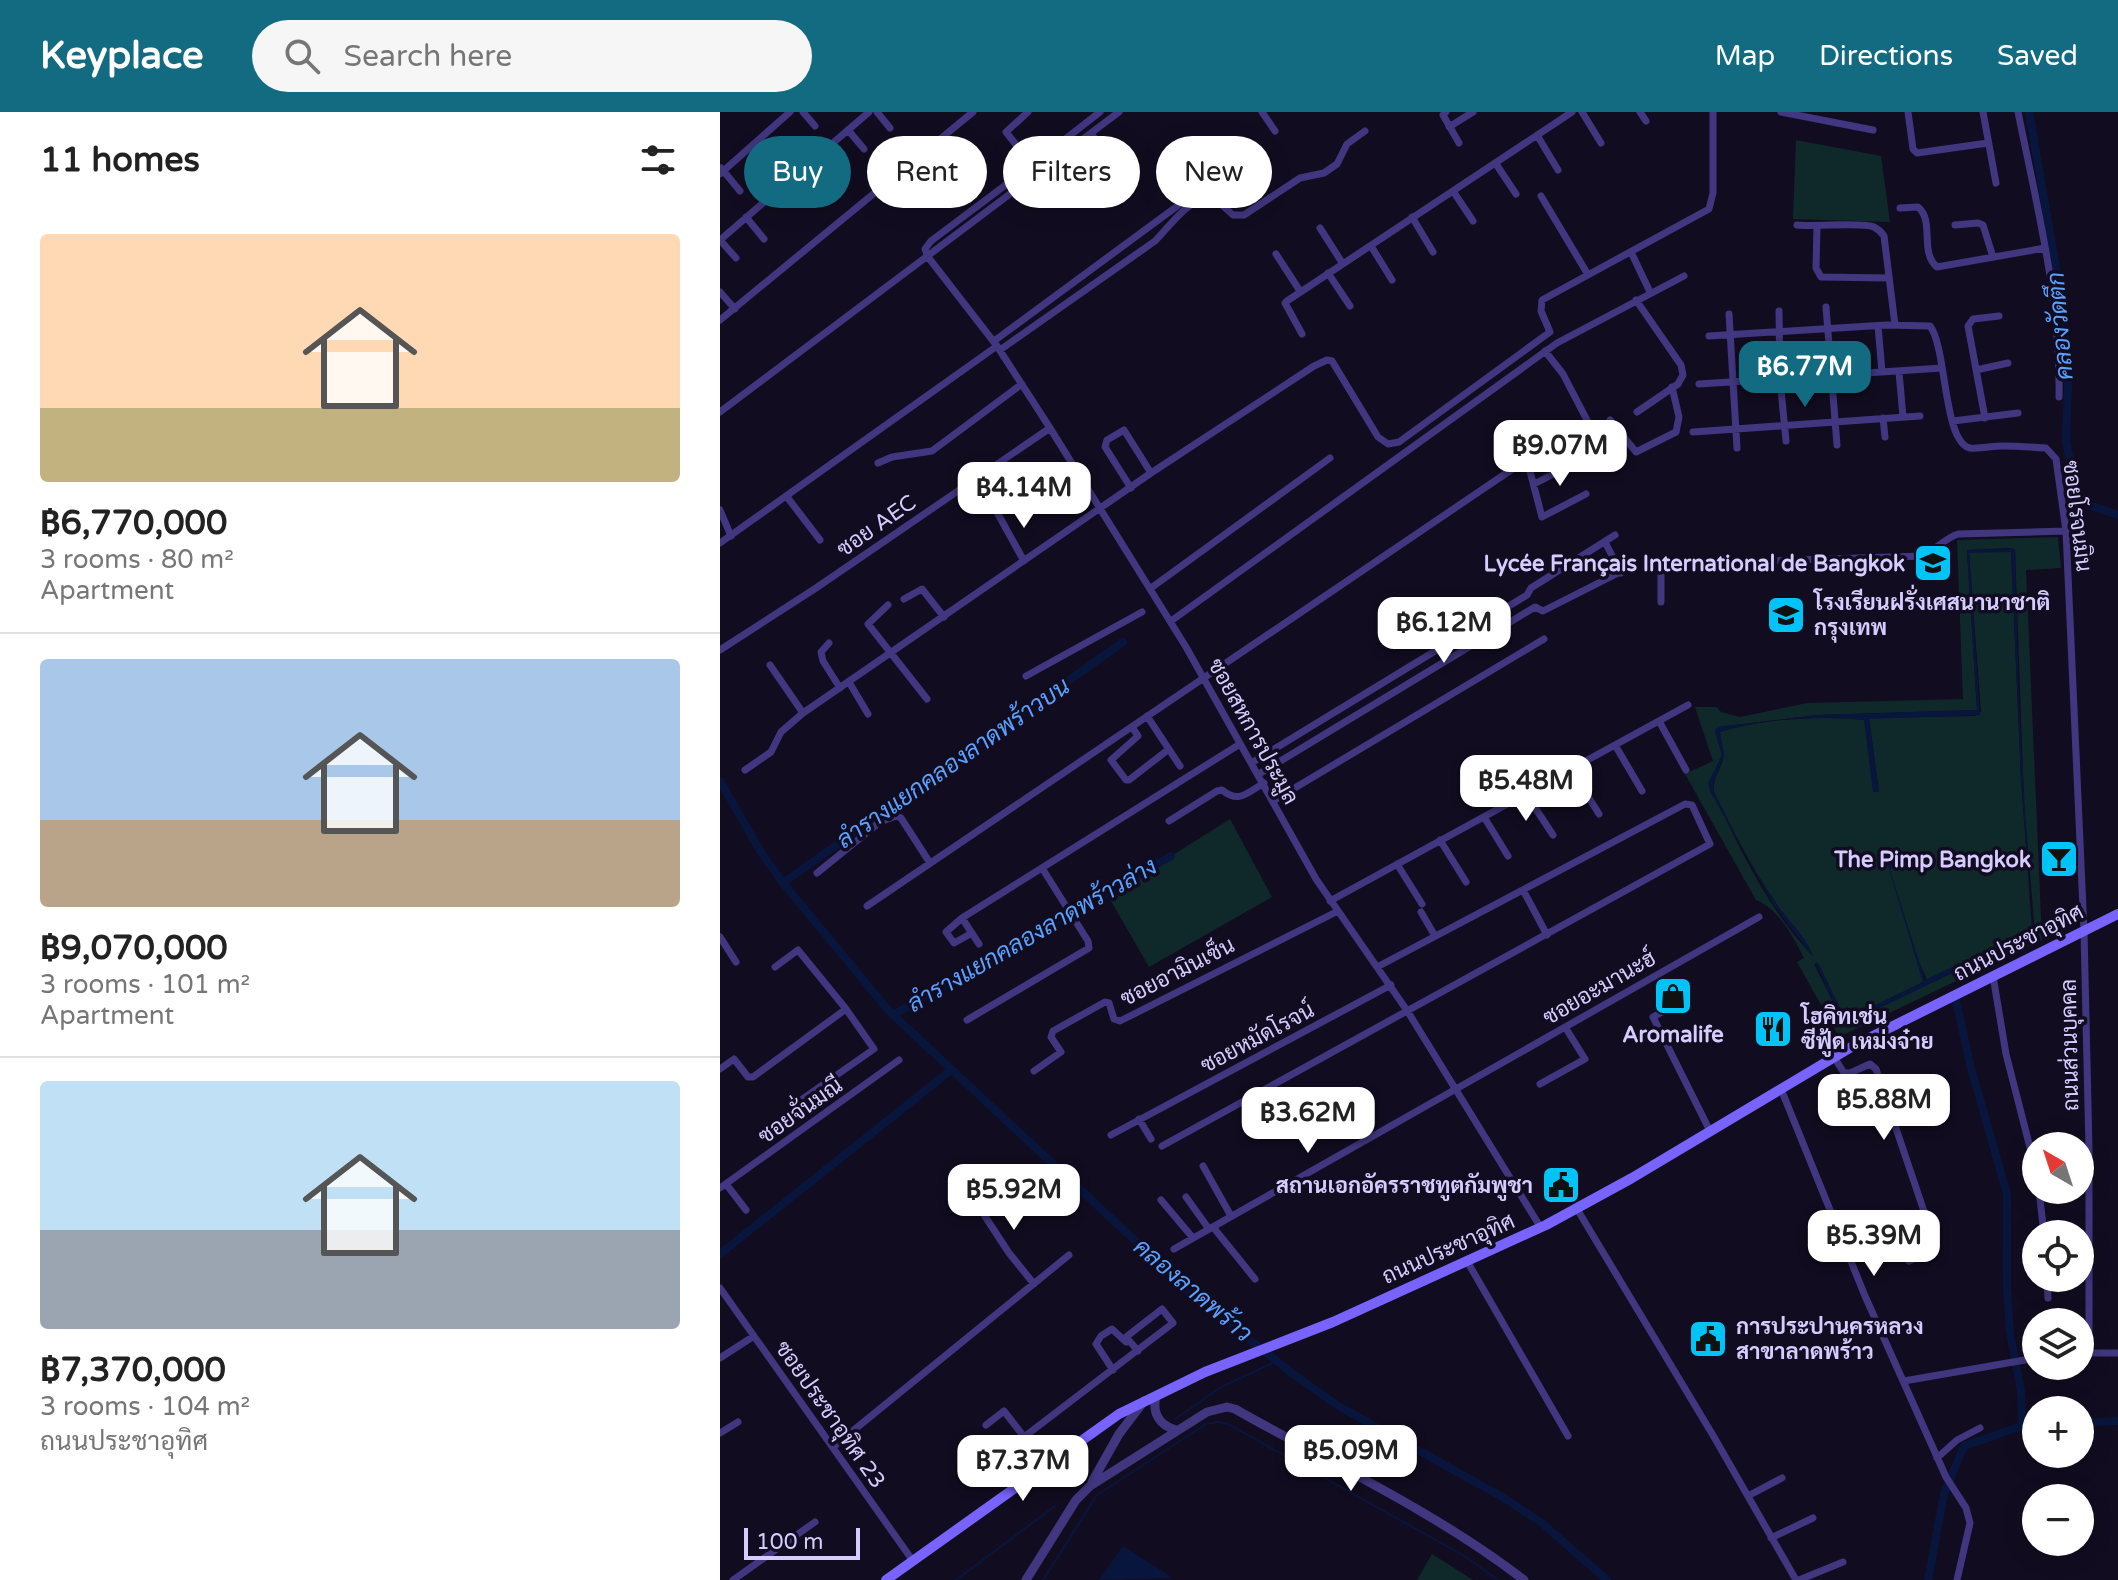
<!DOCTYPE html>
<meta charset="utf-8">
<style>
:root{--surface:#fff;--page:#f6f6f6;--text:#222;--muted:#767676;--line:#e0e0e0;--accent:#136b82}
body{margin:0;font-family:"Varela Round",Sarabun,sans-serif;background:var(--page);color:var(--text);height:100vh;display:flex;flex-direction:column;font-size:30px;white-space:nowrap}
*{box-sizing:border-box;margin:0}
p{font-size:26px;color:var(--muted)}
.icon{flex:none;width:44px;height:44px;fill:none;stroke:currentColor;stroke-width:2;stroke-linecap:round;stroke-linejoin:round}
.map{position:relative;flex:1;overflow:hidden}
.drawer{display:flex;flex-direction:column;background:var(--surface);width:720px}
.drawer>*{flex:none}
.banner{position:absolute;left:24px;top:24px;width:760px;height:72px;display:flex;gap:16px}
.needle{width:52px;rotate:321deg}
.tools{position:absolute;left:1302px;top:1020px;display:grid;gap:16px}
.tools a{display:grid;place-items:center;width:72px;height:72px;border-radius:50%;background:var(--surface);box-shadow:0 4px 20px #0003;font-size:40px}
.scale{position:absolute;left:24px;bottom:20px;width:116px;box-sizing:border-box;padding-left:8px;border:4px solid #d7ccff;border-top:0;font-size:22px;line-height:28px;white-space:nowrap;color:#d7ccff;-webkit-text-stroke:6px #120c20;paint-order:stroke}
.price{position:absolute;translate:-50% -68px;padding:0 18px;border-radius:16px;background:#fff;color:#222;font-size:26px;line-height:52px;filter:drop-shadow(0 2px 4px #0008)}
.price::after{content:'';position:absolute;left:50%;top:48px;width:24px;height:18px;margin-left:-12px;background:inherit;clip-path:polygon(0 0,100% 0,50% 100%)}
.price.current{background:var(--accent);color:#fff}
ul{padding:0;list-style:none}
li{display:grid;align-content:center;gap:16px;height:424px;padding:0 40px}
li+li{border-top:2px solid var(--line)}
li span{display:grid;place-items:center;height:248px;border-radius:8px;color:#555}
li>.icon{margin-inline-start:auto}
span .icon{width:144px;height:144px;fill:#fffc;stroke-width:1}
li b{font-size:34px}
h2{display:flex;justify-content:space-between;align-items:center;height:96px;padding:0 40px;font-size:34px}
.tag{padding:0 28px;border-radius:36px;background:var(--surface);box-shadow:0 4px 20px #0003;font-size:28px;line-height:72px}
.tag.current{background:var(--accent);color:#fff}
header{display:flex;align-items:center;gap:48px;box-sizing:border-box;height:112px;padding:0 40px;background:var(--accent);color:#fff}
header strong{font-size:38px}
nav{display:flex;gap:44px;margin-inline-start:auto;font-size:28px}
.search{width:560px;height:72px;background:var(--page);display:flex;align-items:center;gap:20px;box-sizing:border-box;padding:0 28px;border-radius:44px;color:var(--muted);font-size:30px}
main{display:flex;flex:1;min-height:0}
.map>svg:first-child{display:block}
</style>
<header>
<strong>Keyplace</strong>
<div class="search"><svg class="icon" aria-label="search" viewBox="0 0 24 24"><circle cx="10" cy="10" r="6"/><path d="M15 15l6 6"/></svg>Search here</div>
<nav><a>Map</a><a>Directions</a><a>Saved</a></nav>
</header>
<main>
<section class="drawer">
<h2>11 homes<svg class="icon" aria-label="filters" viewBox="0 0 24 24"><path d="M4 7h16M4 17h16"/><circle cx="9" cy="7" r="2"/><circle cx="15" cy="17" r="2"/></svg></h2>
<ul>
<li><span style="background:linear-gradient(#ffd9b3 70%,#c2b280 0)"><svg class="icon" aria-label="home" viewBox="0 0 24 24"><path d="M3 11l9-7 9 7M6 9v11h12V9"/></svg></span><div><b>฿6,770,000</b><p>3 rooms · 80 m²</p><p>Apartment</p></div></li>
<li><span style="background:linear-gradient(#a9c7e8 65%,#b9a48a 0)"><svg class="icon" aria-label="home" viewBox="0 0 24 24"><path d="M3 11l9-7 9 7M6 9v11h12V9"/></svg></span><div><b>฿9,070,000</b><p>3 rooms · 101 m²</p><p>Apartment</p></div></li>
<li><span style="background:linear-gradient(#bfe0f5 60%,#9aa5b1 0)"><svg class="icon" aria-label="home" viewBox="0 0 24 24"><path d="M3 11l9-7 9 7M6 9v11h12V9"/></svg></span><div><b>฿7,370,000</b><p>3 rooms · 104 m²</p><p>ถนนประชาอุทิศ</p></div></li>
</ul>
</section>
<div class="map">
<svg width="1398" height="1468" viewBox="0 0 1398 1468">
<rect width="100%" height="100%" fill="#120c20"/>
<path fill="#0f292a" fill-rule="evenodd" d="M1076,28L1161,44L1170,110L1073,107Z
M1338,425L1341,456L1306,458L1322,828L1119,925L1077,850L1084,846C1073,825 1059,797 1036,788L965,662L993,649L975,595H997L1001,600L1020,605L1087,591L1243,587L1237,428ZM1288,436L1295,437L1304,690L1315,821L1130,910L1120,904L1094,852L1098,851L1124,905L1130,906L1203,870L1193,836L1207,868L1312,817L1301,666L1291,440H1249L1261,600L1255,604L1149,606L1159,680H1154L1145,608C1103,603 1041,607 1000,620C1000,629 1005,638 1003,647C1000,660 992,667 994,680C1013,719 1033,758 1058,794C1069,811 1085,824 1093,844C1048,799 1015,728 989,671L1002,643L995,619L998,615L1097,603L1257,598L1247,438Z
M510,707L552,785L429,855L388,784Z
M712,1442L753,1468H697Z"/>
<path fill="#08163e" d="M1295,437L1299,593L1311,804L1315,821L1130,910L1120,904L1095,850L1098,851L1124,904L1127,907L1203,870L1167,751L1169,749L1173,751L1170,758L1205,868L1312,817L1301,666L1291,440L1249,441L1260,603L1149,607L1159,680H1153L1144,608C1103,603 1040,606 1000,620L1004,643L993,672L994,680C1013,719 1033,759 1058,794C1070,811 1087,825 1093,845L1053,792L990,679L988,671L1002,643L995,619L998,615L1097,603L1257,598L1247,438Z
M403,1434L450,1464V1466L379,1468Z"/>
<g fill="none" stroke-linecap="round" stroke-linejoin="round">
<path stroke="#08163e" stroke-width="2" d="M455,1307L501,1275L557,1249
M236,1468L335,1394
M323,1468L377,1383L486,1312L499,1310L510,1313L746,1445L778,1468"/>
<path stroke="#08163e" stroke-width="8" d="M1309,0L1344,201L1348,273L1346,330L1356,375L1359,385L1363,391L1398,403
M0,669L41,740L63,771L169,899L470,1180L573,1262L620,1295L784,1386L822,1411L887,1468
M63,771L403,530
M1236,889L1250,952L1287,1082V1177L1290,1221L1301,1279L1302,1314
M173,903L451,744
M0,1142L231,958
M1360,1311L1398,1309
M1208,1468L1224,1382L1244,1334L1302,1314L1316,1313"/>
<path stroke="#413780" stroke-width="7" d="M83,0L95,14
M157,0L170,16
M542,0L555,19
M726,0L723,3L739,31
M862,0L881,31
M920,0L926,9
M1061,0L1153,18
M1188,0L1193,37L1197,41L1268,31
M1263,0L1276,71
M1298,0C1317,94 1341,189 1339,285
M729,15L753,0
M128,18L144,37
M371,22L402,57
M817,23L838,58
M776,52L796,82
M312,53L380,0
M1,56L20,79
M0,62L70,0
M76,62L93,81
M733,79L753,109
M821,84L867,161
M1180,96L1198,95C1215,109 1199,140 1217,155L1325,136
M26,105L44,127
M692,105L713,140
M1077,113C1096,115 1140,110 1154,115C1158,117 1162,121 1164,124L1175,213
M1235,113L1258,111L1263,113L1273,145
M1097,115L1096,156L1101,165L1169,166
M600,116L623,152
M0,128L149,0
M0,128L16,146
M651,134L672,168
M911,140L930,180
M556,142L580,179
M208,145L277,234L330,316L466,535L596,767L688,900L821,1116
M208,145L205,137L211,129L312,53L286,20L308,0
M608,161L630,194
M0,180L15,197
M916,188L961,253L963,263L958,272L917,300
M1106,195L1117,333
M1059,199L1060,267L1066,329
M1009,202L1017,336
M0,208L253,0
M1158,214L1162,260
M582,222L565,191L567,189L852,0
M989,224L1166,213L1210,214C1227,236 1223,330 1250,336C1260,337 1272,334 1282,334C1296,334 1311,335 1326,336L1336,347L1346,419L1364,819L1369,1038V1240
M274,229L490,70
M280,238L435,129C450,114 470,84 493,85L513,103H524L580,66L604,61L617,52L627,32L645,19
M1256,258L1288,251
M1179,260L1183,305
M979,272L1222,256
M0,300L399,0
M1163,306L1165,325
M1265,306L1248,214L1253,207L1279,204
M890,308L916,340L956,320L959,305L952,275
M1233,309L1298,301
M973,320L1200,304
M807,348L822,405L866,382
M158,351L172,345L212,339L302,272
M814,372L853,352
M411,376L385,335L387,328L404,318L431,361
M310,378L321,385L356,360
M67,385L100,428
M0,398L11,424
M278,402L304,449
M885,430L901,461
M0,431L277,234
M431,476L610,346
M184,487L202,477L224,505
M941,490V459L947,452L1202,444C1216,438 1225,426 1238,422L1346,419
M168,493L148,512L207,587
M451,509L837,231L964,164
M109,531L101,540L103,549L120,576
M0,538L96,476L330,316
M50,553L83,601
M306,564L422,500
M129,570L148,602
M427,604L460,654
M939,609L966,658
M412,615L418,624L391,648L406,668H409L449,637
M895,633L922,679
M533,650L807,483L811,476L895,423
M851,657L879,702
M25,658L51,640L61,620L83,601L431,361L594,254L607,248L612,249L658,325L668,332L679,330L830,220L821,199L822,188L989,97L993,81V0
M539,662L815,495L823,499L912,454
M806,682L833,723
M553,689L824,527
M764,705L788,744
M449,709L497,679L502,678C519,692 527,681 544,671
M720,728L746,770
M677,752L702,792
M97,761L160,710L176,704L181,706L210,751
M803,778L827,823
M610,789L968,593
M147,794L794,356L869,312L843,262L825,239
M701,800L715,824
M242,806L259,832
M252,821L234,831L226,820L242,806L520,632
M0,825L16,850
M1273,864L1286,942L1316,1059
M960,890L933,905L990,1019
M247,908L369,836L368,829L322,756
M1114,945L1124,961H1130L1150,952L1156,957L1214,1129L1210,1140L1189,1149
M0,957L14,947L28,965H33L126,897L78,838L55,855
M314,959L341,940L331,925L333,919L385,890L389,891L394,907L400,909L618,799
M820,972L865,947L845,915
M1061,977L1145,1184L1226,1365L1246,1396L1250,1411L1237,1468
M78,990L154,937L126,897
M419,1007L431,1027
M391,1023L671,873
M442,1034L990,732L972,693L965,692L659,854
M483,1054L511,1104
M6,1072L26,1098
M0,1076L179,948
M1319,1078L1324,1122
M466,1085L489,1117
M253,1086L289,1141L314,1172
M441,1088L473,1126
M241,1094L281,1063
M857,1097L994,1325L1076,1468
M493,1115L535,1167
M454,1137L1039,805
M747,1149L848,1324
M1327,1166L1328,1186
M0,1176L193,1449
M1360,1241H1398
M0,1246L34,1224
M393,1258L376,1232L381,1224L392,1217L406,1230
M1184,1269L1316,1246
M266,1313L284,1299L326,1353
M0,1321L18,1310
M304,1325L453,1211L442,1197L406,1225L418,1239
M113,1335L349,1143
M1217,1346L1237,1328L1260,1316
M1028,1384L1062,1366
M1051,1426L1093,1406
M13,1468L95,1410
M1079,1468L1123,1450"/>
<path stroke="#413780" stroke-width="9" d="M436,1284C432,1301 439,1313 456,1318
M372,1370L399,1322L424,1289
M306,1468L356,1388L370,1374L487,1300L507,1295L515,1297C612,1352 716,1400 804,1468"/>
<path stroke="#7863ff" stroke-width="10" d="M166,1468L399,1302L485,1260L613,1210L826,1113L912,1066L1133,934L1398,802"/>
</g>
<defs>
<symbol id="school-square" viewBox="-11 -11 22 22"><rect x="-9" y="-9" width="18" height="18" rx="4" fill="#00c4f7" stroke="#120c20"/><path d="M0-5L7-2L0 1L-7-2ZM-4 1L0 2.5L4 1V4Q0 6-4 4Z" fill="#111"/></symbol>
<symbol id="bar-square" viewBox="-11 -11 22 22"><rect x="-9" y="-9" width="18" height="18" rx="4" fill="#00c4f7" stroke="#120c20"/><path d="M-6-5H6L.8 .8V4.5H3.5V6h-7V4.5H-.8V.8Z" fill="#111"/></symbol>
<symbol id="shop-square" viewBox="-11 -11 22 22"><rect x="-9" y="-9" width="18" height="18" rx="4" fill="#00c4f7" stroke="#120c20"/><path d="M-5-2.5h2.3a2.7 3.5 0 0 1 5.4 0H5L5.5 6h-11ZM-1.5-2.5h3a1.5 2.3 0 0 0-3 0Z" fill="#111"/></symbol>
<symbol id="restaurant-square" viewBox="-11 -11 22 22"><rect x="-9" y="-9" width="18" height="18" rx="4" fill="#00c4f7" stroke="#120c20"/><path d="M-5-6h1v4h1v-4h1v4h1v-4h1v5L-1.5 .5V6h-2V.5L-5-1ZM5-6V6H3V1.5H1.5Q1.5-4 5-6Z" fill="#111"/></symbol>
<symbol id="civic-square" viewBox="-11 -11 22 22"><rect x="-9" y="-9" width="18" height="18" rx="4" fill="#00c4f7" stroke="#120c20"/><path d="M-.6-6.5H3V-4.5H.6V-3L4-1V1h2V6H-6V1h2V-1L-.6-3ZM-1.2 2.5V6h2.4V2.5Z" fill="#111"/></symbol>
</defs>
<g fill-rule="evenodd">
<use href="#school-square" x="1191" y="429" width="44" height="44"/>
<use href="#school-square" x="1044" y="481" width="44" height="44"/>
<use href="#bar-square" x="1317" y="725" width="44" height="44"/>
<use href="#shop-square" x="931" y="862" width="44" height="44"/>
<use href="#restaurant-square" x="1031" y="895" width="44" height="44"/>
<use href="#civic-square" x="819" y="1051" width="44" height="44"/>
<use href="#civic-square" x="966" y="1205" width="44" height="44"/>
</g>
<g text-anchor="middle" stroke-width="7" stroke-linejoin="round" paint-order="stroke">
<g font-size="22" fill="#d7ccff" stroke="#120c20">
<text transform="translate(1358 404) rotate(83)" y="8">ซอยโรจนมิน</text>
<text transform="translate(156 413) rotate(-35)" y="8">ซอย AEC</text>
<text transform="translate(534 619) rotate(61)" y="8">ซอยสหการประมูล</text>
<text transform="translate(1298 830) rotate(-27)" y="8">ถนนประชาอุทิศ</text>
<text transform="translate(457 859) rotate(-27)" y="8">ซอยอามินเซ็น</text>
<text transform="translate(879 875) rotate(-30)" y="8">ซอยอะมานะฮ์</text>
<text transform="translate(537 925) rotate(-28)" y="8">ซอยหมัดโรจน์</text>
<text transform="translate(1349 933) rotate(-91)" y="8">ถนนส่วนบุคคล</text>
<text transform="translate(80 998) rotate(-35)" y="8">ซอยจั่นมณี</text>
<text transform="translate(728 1136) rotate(-24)" y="8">ถนนประชาอุทิศ</text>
<text transform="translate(111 1302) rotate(55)" y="8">ซอยประชาอุทิศ 23</text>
</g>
<g font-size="22" font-weight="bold" fill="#d7ccff" stroke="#120c20" text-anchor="end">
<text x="1185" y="459">Lycée Français International de Bangkok</text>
<text x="1094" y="498" text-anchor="start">โรงเรียนฝรั่งเศสนานาชาติ<tspan x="1094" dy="25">กรุงเทพ</tspan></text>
<text x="1311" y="755">The Pimp Bangkok</text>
<text x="1081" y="912" text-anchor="start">โฮคิทเช่น<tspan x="1081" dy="25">ซีฟู้ด เหม่งจ๋าย</tspan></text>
<text x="953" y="930" text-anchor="middle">Aromalife</text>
<text x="813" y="1081">สถานเอกอัครราชทูตกัมพูชา</text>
<text x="1016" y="1222" text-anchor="start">การประปานครหลวง<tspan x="1016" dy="25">สาขาลาดพร้าว</tspan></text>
</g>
<g font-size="24" font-style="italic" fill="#5aa1ff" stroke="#120c20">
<text transform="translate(1340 214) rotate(-95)" y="8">คลองวัดตึก</text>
<text transform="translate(233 651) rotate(-35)" y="8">ลำรางแยกคลองลาดพร้าวบน</text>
<text transform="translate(312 823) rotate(-30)" y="8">ลำรางแยกคลองลาดพร้าวล่าง</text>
<text transform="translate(473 1178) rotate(40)" y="8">คลองลาดพร้าว</text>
</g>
</g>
</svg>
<div class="tools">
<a><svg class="needle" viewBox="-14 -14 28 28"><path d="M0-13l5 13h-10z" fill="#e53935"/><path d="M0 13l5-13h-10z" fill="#767676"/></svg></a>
<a><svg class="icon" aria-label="locate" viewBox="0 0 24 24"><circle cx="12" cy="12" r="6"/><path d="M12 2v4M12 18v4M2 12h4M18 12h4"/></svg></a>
<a><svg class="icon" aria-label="layers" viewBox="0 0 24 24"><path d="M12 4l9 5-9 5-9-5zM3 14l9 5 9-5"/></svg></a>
<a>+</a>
<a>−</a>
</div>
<div class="scale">100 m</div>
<b class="price current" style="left:1085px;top:297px">฿6.77M</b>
<b class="price" style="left:840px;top:376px">฿9.07M</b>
<b class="price" style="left:304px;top:418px">฿4.14M</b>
<b class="price" style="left:724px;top:553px">฿6.12M</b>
<b class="price" style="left:806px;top:711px">฿5.48M</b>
<b class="price" style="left:1164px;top:1030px">฿5.88M</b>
<b class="price" style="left:588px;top:1043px">฿3.62M</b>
<b class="price" style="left:294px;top:1120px">฿5.92M</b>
<b class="price" style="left:1154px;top:1166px">฿5.39M</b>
<b class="price" style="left:631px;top:1381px">฿5.09M</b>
<b class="price" style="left:303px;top:1391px">฿7.37M</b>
<div class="banner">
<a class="tag current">Buy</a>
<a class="tag">Rent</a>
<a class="tag">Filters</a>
<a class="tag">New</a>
</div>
</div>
</main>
